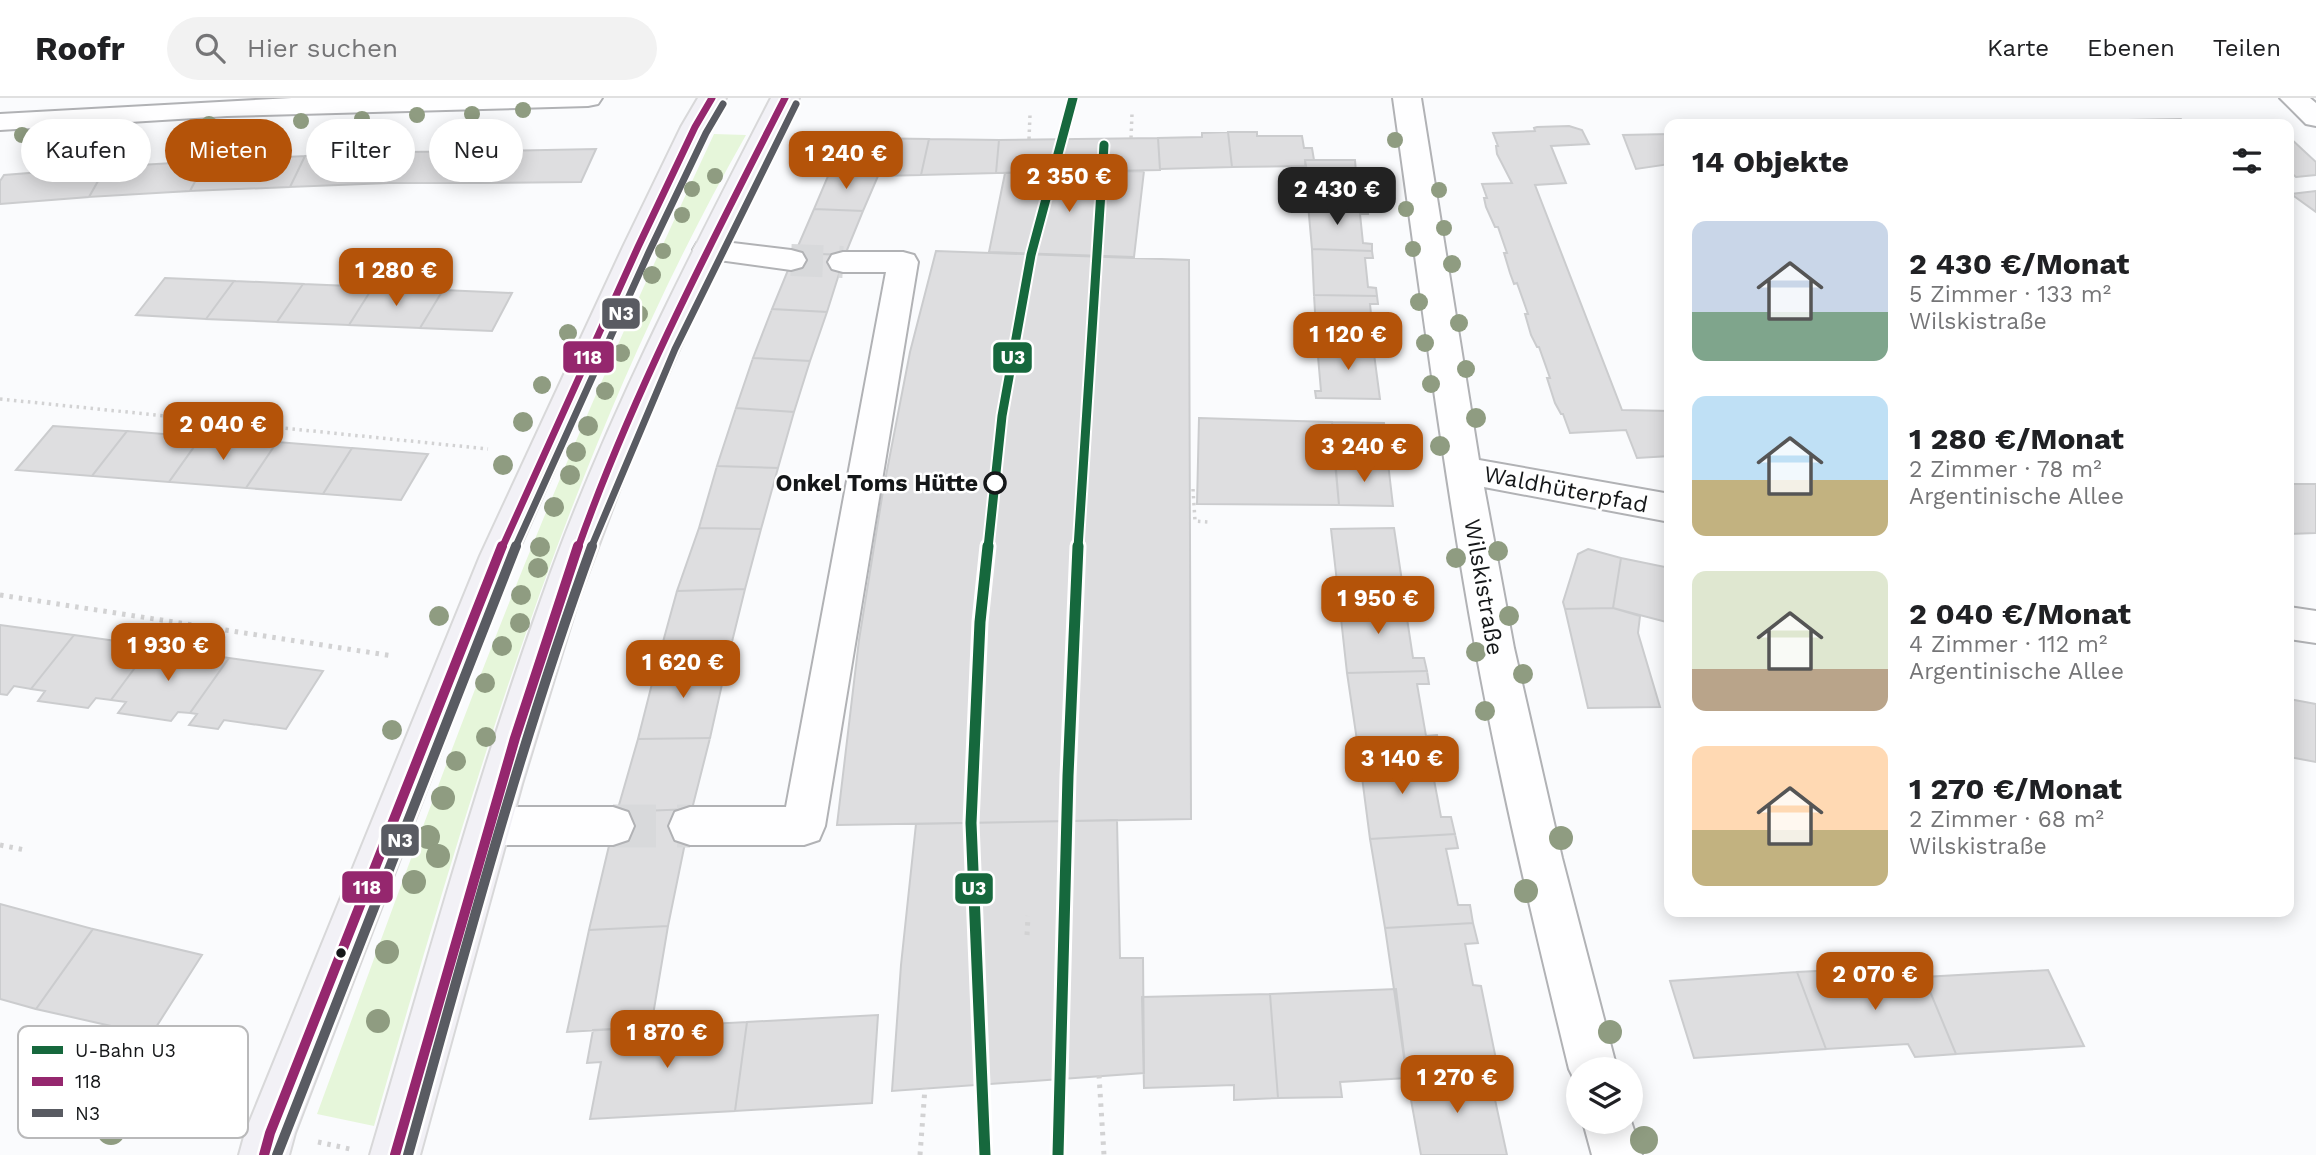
<!DOCTYPE html>
<html lang="de">
<meta charset="utf-8">
<style>
:root{--surface:#fff;--page:#f2f2f2;--text:#202124;--muted:#757577;--line:#e0e0e0;--accent:#b45309}
body{margin:0;font-family:"Work Sans",sans-serif;background:var(--page);color:var(--text);height:100vh;display:flex;flex-direction:column;font-size:26px;white-space:nowrap}
*{box-sizing:border-box;margin:0}
p{font-size:23px;color:var(--muted)}
.icon{flex:none;width:38px;height:38px;fill:none;stroke:currentColor;stroke-width:2;stroke-linecap:round;stroke-linejoin:round}
.map{position:relative;flex:1;overflow:hidden}
.sheet{position:absolute;left:1664px;top:21px;width:630px;height:798px;display:flex;flex-direction:column;background:var(--surface);border-radius:14px;box-shadow:0 4px 18px #0003}
.sheet>*{flex:none}
.top-card{position:absolute;left:21px;top:21px;width:665px;height:63px;display:flex;gap:14px}
.controls{position:absolute;left:1566px;top:959px;display:grid;gap:14px}
.controls a{display:grid;place-items:center;width:77px;height:77px;border-radius:50%;background:var(--surface);box-shadow:0 4px 18px #0003;font-size:35px}
.price{position:absolute;translate:-50% -60px;padding:0 16px;border-radius:14px;background:var(--accent);color:#fff;font-size:23px;line-height:46px;filter:drop-shadow(0 2px 4px #0008)}
.price::after{content:'';position:absolute;left:50%;top:42px;width:21px;height:16px;margin-left:-10px;background:inherit;clip-path:polygon(0 0,100% 0,50% 100%)}
.price.current{background:#222;color:#fff}
ul{padding:0;list-style:none}
li{display:flex;align-items:center;gap:21px;height:175px;padding:0 28px}
li span{display:grid;place-items:center;flex:none;width:196px;height:140px;border-radius:14px;color:#555}
li>.icon{margin-inline-start:auto}
span .icon{width:84px;height:84px;fill:#fffc;stroke-width:1}
li b{font-size:30px}
h2{display:flex;justify-content:space-between;align-items:center;height:84px;padding:0 28px;font-size:30px}
.pill{padding:0 24px;border-radius:32px;background:var(--surface);box-shadow:0 4px 18px #0003;font-size:24px;line-height:63px}
.pill.current{background:var(--accent);color:#fff}
header{display:flex;align-items:center;gap:42px;box-sizing:border-box;height:98px;padding:0 35px;background:var(--surface);border-bottom:2px solid var(--line)}
header strong{font-size:33px}
nav{display:flex;gap:38px;margin-inline-start:auto;font-size:24px}
.search{width:490px;height:63px;background:var(--page);display:flex;align-items:center;gap:18px;box-sizing:border-box;padding:0 24px;border-radius:38px;color:var(--muted);font-size:26px}
.map>svg:first-child{display:block}
</style>
<header>
<strong>Roofr</strong>
<div class="search"><svg class="icon" aria-label="search" viewBox="0 0 24 24"><circle cx="10" cy="10" r="6"/><path d="M15 15l6 6"/></svg>Hier suchen</div>
<nav><a>Karte</a><a>Ebenen</a><a>Teilen</a></nav>
</header>
<div class="map">
<svg width="2316" height="1057" viewBox="0 0 2316 1057">
<rect width="100%" height="100%" fill="#fafbfd"/>
<path fill="#e6f6da" d="M714,36L746,37C571,344 471,691 374,1028L317,1016C390,818 461,619 542,424C596,293 654,164 714,36Z"/>
<path fill="#dedee0" stroke="#cbccce" stroke-width="2" d="M2181,21L2185,26H1901Z
M1569,28L1582,32L1589,46L1551,48L1566,85L1535,87L1622,312L1670,313V358L1637,360L1626,332L1570,335L1563,316H1561L1555,305L1547,280H1550L1539,249H1537L1531,237L1525,216H1528L1517,185L1514,186L1510,175L1504,155H1507L1498,129H1495L1486,109L1484,100H1487L1482,86L1512,85L1497,56L1496,48H1498L1493,35L1535,33L1534,30L1537,29Z
M1228,34H1257V38H1302L1304,50H1312L1314,62H1305L1306,68L1232,69Z
M1228,34L1232,69L1160,71L1158,40L1202,39V35Z
M1670,36V66L1636,71L1623,37Z
M2289,39L2316,64V77L2296,79L2289,73Z
M856,40L929,41L921,77L878,78L847,71Z
M1158,40L1160,72L996,75L999,42Z
M929,41L999,42L996,75L921,77Z
M596,51L581,84L484,85L500,53Z
M500,53L484,85H388L403,54Z
M403,54L388,85L290,89L305,58Z
M305,58L290,89L190,93L206,63Z
M1305,62H1355L1358,100L1367,101V108L1308,106Z
M206,63L190,93L89,99L106,69Z
M106,69L89,99L0,106V83L4,77Z
M831,71L878,78L863,113L814,111Z
M1144,73L1134,159L989,154L1005,75Z
M2316,93V114L2291,96Z
M1308,106L1367,108L1368,116H1360L1363,145L1372,146V153L1312,151Z
M814,111L863,113L845,157L795,155Z
M1312,151L1372,153L1373,160H1365L1368,189L1376,190L1377,198L1314,197Z
M936,153L1189,162L1191,721L837,727L859,542L883,393L910,254Z
M795,155L845,157L827,214L772,211Z
M165,180L234,183L206,221L136,217Z
M234,183L303,186L277,224L206,221Z
M303,186L373,189L349,227L277,224Z
M373,189L443,192L420,230L349,227Z
M443,192L512,195L492,233L420,230Z
M1314,197L1377,198L1378,206H1370L1373,236L1381,237L1382,247H1317Z
M772,211L827,214L810,263L753,260Z
M1317,247H1382L1383,256H1374L1380,301L1316,300L1315,293H1321Z
M753,260L810,263L794,314L736,310Z
M736,310L794,314L778,370L717,368Z
M1199,320L1332,324L1339,407L1197,406Z
M1332,324L1384,325L1388,365H1335Z
M53,328L127,333L92,378L16,372Z
M127,333L201,339L169,384L92,378Z
M201,339L277,344L246,390L169,384Z
M277,344L352,350L323,396L246,390Z
M352,350L428,356L401,402L323,396Z
M1335,365H1388L1393,408L1339,407Z
M717,368L778,370L761,431L699,430Z
M2289,386H2316V435L2289,436Z
M699,430L761,431L745,491L677,493Z
M1394,430L1403,490L1412,489L1414,501L1339,502L1331,431Z
M1588,451L1621,460L1613,510L1565,511L1563,504L1578,456Z
M1621,460L1670,470V525L1613,510Z
M745,491L727,564L658,562L677,493Z
M1414,501L1416,514H1406L1413,560H1424L1427,573L1347,575L1339,502Z
M1613,510L1640,518L1638,535L1660,609L1588,610L1565,511Z
M0,527L74,537L31,591L14,588L7,597L0,596Z
M74,537L151,548L111,602L96,600L88,610L38,603L45,593L31,591Z
M151,548L229,560L190,615L178,614L171,623L118,615L126,604L111,602Z
M229,560L323,573L286,631L224,622L218,631L189,627L197,616L190,615Z
M658,562L727,564L710,640L638,641Z
M1427,573L1429,586H1417L1426,638L1437,637L1440,654L1359,656L1347,575Z
M2289,601L2316,606V664L2289,659Z
M710,640L692,711L617,714L638,641Z
M1440,654L1442,664L1431,666L1441,719H1451L1455,736L1370,741L1359,656Z
M692,711L668,828L589,832L617,714Z
M1117,722L1120,860H1143L1144,975L892,993L901,867L916,726Z
M1455,736L1458,750L1446,751L1458,807H1470L1473,825L1385,830L1370,741Z
M0,806L93,831L36,911L0,901Z
M1473,825L1478,845L1465,846L1473,887L1481,888L1498,971L1407,980L1385,830Z
M668,828L651,929L567,934L589,832Z
M93,831L202,857L151,937L36,911Z
M1859,871L1865,882L1924,879L1956,956L1915,959L1908,946L1826,951L1797,874Z
M2048,872L2084,948L1956,956L1924,879Z
M1797,874L1826,951L1694,960L1670,883Z
M1396,891L1407,980L1340,984L1342,999L1278,1000L1270,896Z
M1270,896L1278,1000L1234,1002V987L1144,990L1142,899Z
M878,917L872,1005L735,1013L747,924Z
M747,924L735,1013L590,1021L601,964L587,965L593,932Z
M1489,974L1507,1057H1421L1407,980Z"/>
<g fill="none" stroke-linecap="round" stroke-linejoin="round">
<path stroke="#d8d9db" stroke-width="32" stroke-dasharray="32 16" stroke-linecap="butt" d="M791,162L843,164"/>
<path stroke="#d8d9db" stroke-width="43" stroke-dasharray="43 21" stroke-linecap="butt" d="M613,728H690"/>
<defs>
<path id="minor" d="M292,0H602L598,6L588,8L227,18L0,32V16Z
M1393,0H1421L1479,362L1670,396V424L1484,389L1514,550L1562,760L1617,971H1578V989L1569,971C1535,831 1501,690 1475,548C1442,366 1419,183 1393,0Z
M2280,0H2310L2316,5V28L2306,26Z
M708,142L791,152L802,155L806,162L802,169L791,172L697,159L693,152L697,145Z
M843,154H903L914,157L918,164L825,728L819,742L804,747H690L675,742L669,728L675,714L690,709H786L886,174H843L832,171L828,164L832,157Z
M2289,509L2316,513V545L2289,541Z
M489,709H613L628,714L634,728L628,742L613,747H489L474,742L468,728L474,714Z
M1631,1023L1642,1057H1592L1583,1024Z"/>
<path id="major" d="M698,0H726L709,29L653,149L516,458L295,1035L289,1057H239L245,1035L480,458L623,149L681,29Z
M771,0H799L723,152L632,358L579,500L522,686L420,1057H370C425,871 476,684 541,502C602,328 687,163 771,0Z"/>
</defs>
<use href="#minor" stroke="#b1b2b5" stroke-width="4"/>
<use href="#major" stroke="#d8d8d9" stroke-width="4"/>
<path stroke="#d2d2d3" stroke-width="3.5" stroke-dasharray="2.5 4.5" stroke-linecap="butt" d="M1131,40L1132,16
M1029,41L1030,17
M0,301L488,351
M1193,391L1195,423L1209,424"/>
<path stroke="#d2d2d3" stroke-width="5" stroke-dasharray="3.5 6" stroke-linecap="butt" d="M0,497L393,558
M0,747L25,752
M1027,837L1028,818
M1099,977L1104,1057
M318,1044L350,1051
M920,1057L925,990"/>
<use href="#minor" fill="#fefeff" fill-rule="evenodd"/>
<use href="#major" fill="#f2f1f6" fill-rule="evenodd"/>
<defs>
<path id="bus-1-far1" d="M502,450L638,149L695,29L712,0
M578,450C633,295 710,147 785,0"/>
<path id="bus-1" d="M264,1057L270,1035L502,448
M395,1057L515,640L578,448"/>
<path id="bus-2-far1" d="M515,450L649,154L706,35L723,6
M591,450L675,251L796,6"/>
<path id="bus-2" d="M277,1057L516,448
M408,1057C465,853 519,648 592,448"/>
</defs>
<use href="#bus-1-far1" stroke="#fff" stroke-width="11"/>
<use href="#bus-1" stroke="#fff" stroke-width="15"/>
<use href="#bus-2-far1" stroke="#fff" stroke-width="11"/>
<use href="#bus-2" stroke="#fff" stroke-width="15"/>
<use href="#bus-1-far1" stroke="#95276e" stroke-width="7"/>
<use href="#bus-1" stroke="#95276e" stroke-width="10"/>
<use href="#bus-2-far1" stroke="#595b62" stroke-width="7"/>
<use href="#bus-2" stroke="#595b62" stroke-width="10"/>
<defs>
<path id="metro-1-far1" d="M988,450L1002,318L1031,157L1073,0
M1078,450L1104,47"/>
<path id="metro-1" d="M985,1057L971,725L980,524L988,448
M1058,1057L1068,678L1078,448"/>
</defs>
<use href="#metro-1-far1" stroke="#fff" stroke-width="13"/>
<use href="#metro-1" stroke="#fff" stroke-width="17"/>
<use href="#metro-1-far1" stroke="#16683d" stroke-width="9"/>
<use href="#metro-1" stroke="#16683d" stroke-width="11"/>
</g>
<g fill="#8f9c81">
<circle cx="523" cy="12" r="8"/>
<circle cx="472" cy="16" r="8"/>
<circle cx="417" cy="17" r="8"/>
<circle cx="362" cy="21" r="8"/>
<circle cx="301" cy="23" r="8"/>
<circle cx="209" cy="26" r="8"/>
<circle cx="120" cy="30" r="8"/>
<circle cx="22" cy="37" r="8"/>
<circle cx="1395" cy="42" r="8"/>
<circle cx="715" cy="78" r="8"/>
<circle cx="692" cy="91" r="8"/>
<circle cx="1439" cy="92" r="8"/>
<circle cx="1406" cy="111" r="8"/>
<circle cx="682" cy="117" r="8"/>
<circle cx="1444" cy="130" r="8"/>
<circle cx="1413" cy="151" r="8"/>
<circle cx="663" cy="153" r="8"/>
<circle cx="1452" cy="166" r="9"/>
<circle cx="652" cy="177" r="9"/>
<circle cx="1419" cy="204" r="9"/>
<circle cx="639" cy="216" r="9"/>
<circle cx="1459" cy="225" r="9"/>
<circle cx="568" cy="235" r="9"/>
<circle cx="1425" cy="245" r="9"/>
<circle cx="621" cy="255" r="9"/>
<circle cx="1466" cy="271" r="9"/>
<circle cx="1431" cy="286" r="9"/>
<circle cx="542" cy="287" r="9"/>
<circle cx="605" cy="293" r="9"/>
<circle cx="1476" cy="320" r="10"/>
<circle cx="523" cy="324" r="10"/>
<circle cx="588" cy="328" r="10"/>
<circle cx="1440" cy="348" r="10"/>
<circle cx="576" cy="354" r="10"/>
<circle cx="503" cy="367" r="10"/>
<circle cx="570" cy="377" r="10"/>
<circle cx="554" cy="409" r="10"/>
<circle cx="540" cy="449" r="10"/>
<circle cx="1498" cy="453" r="10"/>
<circle cx="1456" cy="460" r="10"/>
<circle cx="538" cy="470" r="10"/>
<circle cx="521" cy="497" r="10"/>
<circle cx="439" cy="518" r="10"/>
<circle cx="1509" cy="518" r="10"/>
<circle cx="520" cy="525" r="10"/>
<circle cx="502" cy="548" r="10"/>
<circle cx="1476" cy="554" r="10"/>
<circle cx="1523" cy="576" r="10"/>
<circle cx="485" cy="585" r="10"/>
<circle cx="1485" cy="613" r="10"/>
<circle cx="392" cy="632" r="10"/>
<circle cx="486" cy="639" r="10"/>
<circle cx="456" cy="663" r="10"/>
<circle cx="443" cy="700" r="12"/>
<circle cx="428" cy="739" r="12"/>
<circle cx="1561" cy="740" r="12"/>
<circle cx="438" cy="758" r="12"/>
<circle cx="414" cy="784" r="12"/>
<circle cx="1526" cy="793" r="12"/>
<circle cx="387" cy="854" r="12"/>
<circle cx="378" cy="923" r="12"/>
<circle cx="1610" cy="934" r="12"/>
<circle cx="111" cy="1033" r="14"/>
<circle cx="1644" cy="1042" r="14"/>
</g>
<circle fill="#fff" stroke="#151719" stroke-width="3.5" cx="995" cy="385" r="10"/>
<circle fill="#151719" stroke="#fff" stroke-width="2.5" cx="341" cy="855" r="6"/>
<g text-anchor="middle" stroke-width="5" stroke-linejoin="round" paint-order="stroke">
<g font-size="23" font-weight="bold" fill="#151719" stroke="#fff" text-anchor="end">
<text x="978" y="393">Onkel Toms Hütte</text>
</g>
<g font-size="23" fill="#151719" stroke="#fff">
<text transform="translate(1566 391) rotate(11)" y="8">Waldhüterpfad</text>
<text transform="translate(1484 489) rotate(80)" y="8">Wilskistraße</text>
</g>
</g>
<rect x="18" y="928" width="230" height="112" rx="10" fill="#fff" stroke="#b9b9ba" stroke-width="2"/>
<rect x="32" y="948" width="31" height="8" fill="#16683d"/>
<rect x="32" y="979" width="31" height="9" fill="#95276e"/>
<rect x="32" y="1011" width="31" height="8" fill="#595b62"/>
<g font-size="19" fill="#151719">
<text x="75" y="959">U-Bahn U3</text>
<text x="75" y="990">118</text>
<text x="75" y="1022">N3</text>
</g>
<g stroke="#fff" stroke-width="2.5">
<rect x="601" y="199" width="40" height="33" rx="7" fill="#595b62"/>
<rect x="562" y="242" width="53" height="34" rx="7" fill="#95276e"/>
<rect x="992" y="243" width="41" height="33" rx="7" fill="#16683d"/>
<rect x="380" y="725" width="40" height="34" rx="7" fill="#595b62"/>
<rect x="341" y="772" width="53" height="34" rx="7" fill="#95276e"/>
<rect x="954" y="774" width="40" height="33" rx="7" fill="#16683d"/>
</g>
<g font-size="19" text-anchor="middle" font-weight="bold" fill="#fff">
<text x="621" y="222">N3</text>
<text x="588" y="266">118</text>
<text x="1013" y="266">U3</text>
<text x="400" y="749">N3</text>
<text x="367" y="796">118</text>
<text x="974" y="797">U3</text>
</g>
</svg>
<div class="controls">
<a><svg class="icon" aria-label="layers" viewBox="0 0 24 24"><path d="M12 4l9 5-9 5-9-5zM3 14l9 5 9-5"/></svg></a>
</div>
<b class="price" style="left:846px;top:93px">1 240 €</b>
<b class="price" style="left:1069px;top:116px">2 350 €</b>
<b class="price current" style="left:1337px;top:129px">2 430 €</b>
<b class="price" style="left:396px;top:210px">1 280 €</b>
<b class="price" style="left:1348px;top:274px">1 120 €</b>
<b class="price" style="left:223px;top:364px">2 040 €</b>
<b class="price" style="left:1364px;top:386px">3 240 €</b>
<b class="price" style="left:1378px;top:538px">1 950 €</b>
<b class="price" style="left:168px;top:585px">1 930 €</b>
<b class="price" style="left:683px;top:602px">1 620 €</b>
<b class="price" style="left:1402px;top:698px">3 140 €</b>
<b class="price" style="left:1875px;top:914px">2 070 €</b>
<b class="price" style="left:667px;top:972px">1 870 €</b>
<b class="price" style="left:1457px;top:1017px">1 270 €</b>
<div class="top-card">
<a class="pill">Kaufen</a>
<a class="pill current">Mieten</a>
<a class="pill">Filter</a>
<a class="pill">Neu</a>
</div>
<section class="sheet">
<h2>14 Objekte<svg class="icon" aria-label="filters" viewBox="0 0 24 24"><path d="M4 7h16M4 17h16"/><circle cx="9" cy="7" r="2"/><circle cx="15" cy="17" r="2"/></svg></h2>
<ul>
<li><span style="background:linear-gradient(#c9d6e8 65%,#7fa58c 0)"><svg class="icon" aria-label="home" viewBox="0 0 24 24"><path d="M3 11l9-7 9 7M6 9v11h12V9"/></svg></span><div><b>2 430 €/Monat</b><p>5 Zimmer · 133 m²</p><p>Wilskistraße</p></div></li>
<li><span style="background:linear-gradient(#bfe0f5 60%,#c2b280 0)"><svg class="icon" aria-label="home" viewBox="0 0 24 24"><path d="M3 11l9-7 9 7M6 9v11h12V9"/></svg></span><div><b>1 280 €/Monat</b><p>2 Zimmer · 78 m²</p><p>Argentinische Allee</p></div></li>
<li><span style="background:linear-gradient(#dfe7d0 70%,#b9a48a 0)"><svg class="icon" aria-label="home" viewBox="0 0 24 24"><path d="M3 11l9-7 9 7M6 9v11h12V9"/></svg></span><div><b>2 040 €/Monat</b><p>4 Zimmer · 112 m²</p><p>Argentinische Allee</p></div></li>
<li><span style="background:linear-gradient(#ffd9b3 60%,#c2b280 0)"><svg class="icon" aria-label="home" viewBox="0 0 24 24"><path d="M3 11l9-7 9 7M6 9v11h12V9"/></svg></span><div><b>1 270 €/Monat</b><p>2 Zimmer · 68 m²</p><p>Wilskistraße</p></div></li>
</ul>
</section>
</div>
